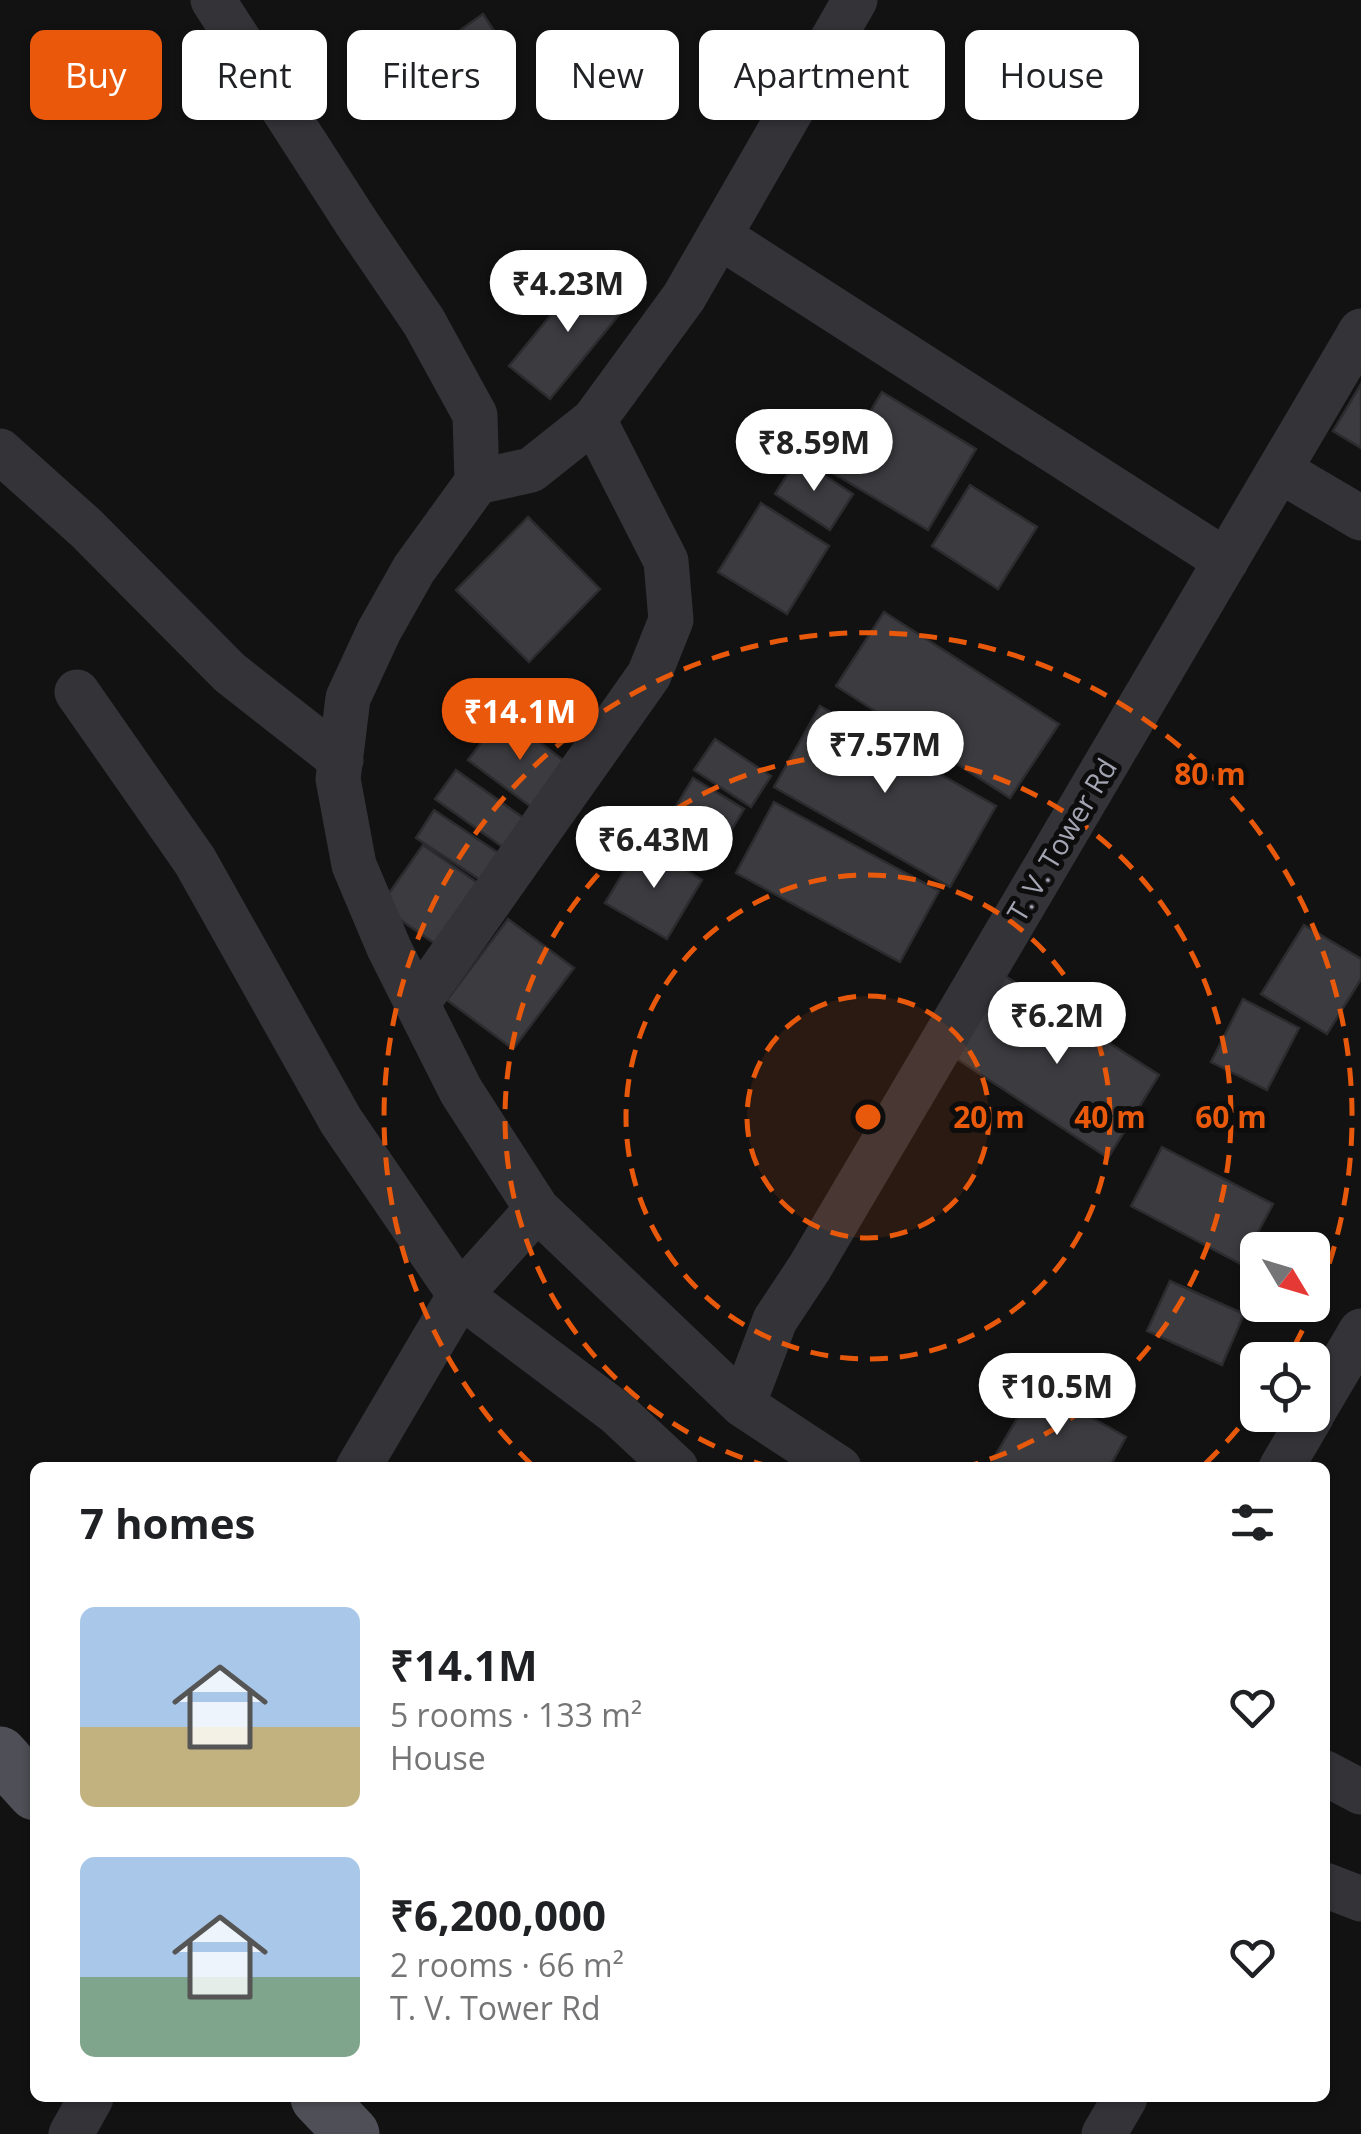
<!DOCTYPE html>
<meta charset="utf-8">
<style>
:root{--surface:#fff;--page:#f6f6f6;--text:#202124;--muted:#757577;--accent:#ea580c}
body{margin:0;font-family:"Open Sans",sans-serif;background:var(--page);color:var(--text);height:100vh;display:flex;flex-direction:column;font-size:38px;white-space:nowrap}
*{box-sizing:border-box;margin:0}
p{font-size:32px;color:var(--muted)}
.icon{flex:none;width:55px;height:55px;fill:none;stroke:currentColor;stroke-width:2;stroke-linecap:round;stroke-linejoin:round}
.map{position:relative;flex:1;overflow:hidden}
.side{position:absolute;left:30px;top:1462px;width:1300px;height:640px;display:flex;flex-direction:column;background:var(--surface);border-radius:15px;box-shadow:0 2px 8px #0004}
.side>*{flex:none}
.banner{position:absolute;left:30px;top:30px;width:1302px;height:90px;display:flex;gap:20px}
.needle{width:65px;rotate:128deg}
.tools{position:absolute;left:1240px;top:1232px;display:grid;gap:20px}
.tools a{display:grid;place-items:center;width:90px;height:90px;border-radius:15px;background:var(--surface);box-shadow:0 2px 8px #0004;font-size:50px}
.price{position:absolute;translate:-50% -85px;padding:0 22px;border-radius:35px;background:#fff;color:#222;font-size:32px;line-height:65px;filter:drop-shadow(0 2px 5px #0008)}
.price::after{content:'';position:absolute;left:50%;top:60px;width:30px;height:22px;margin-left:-15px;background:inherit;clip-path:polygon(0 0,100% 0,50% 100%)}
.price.active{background:var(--accent);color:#fff}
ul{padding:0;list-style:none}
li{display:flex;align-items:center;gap:30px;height:250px;padding:0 50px}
li span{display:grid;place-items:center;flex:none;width:280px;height:200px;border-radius:15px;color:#555}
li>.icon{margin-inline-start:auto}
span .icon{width:120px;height:120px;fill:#fffc;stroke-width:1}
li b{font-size:42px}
h2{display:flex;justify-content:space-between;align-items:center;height:120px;padding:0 50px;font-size:42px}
.chip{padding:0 35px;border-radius:15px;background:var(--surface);box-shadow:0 2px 8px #0004;font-size:35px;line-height:90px}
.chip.active{background:var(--accent);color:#fff}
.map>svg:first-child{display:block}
</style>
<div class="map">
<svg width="1361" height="2134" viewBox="0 0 1361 2134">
<rect width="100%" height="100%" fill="#121213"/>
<path fill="#3c3c40" stroke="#2c2c2f" stroke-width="2.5" d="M483,14L506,49L466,76L442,43Z
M587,271L628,304L550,399L509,366Z
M1361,384V448L1333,431Z
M882,392L976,449L928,530L833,473Z
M798,458L853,494L830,530L775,494Z
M970,485L1037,527L998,589L932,546Z
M761,503L829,546L787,614L718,572Z
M528,517L600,589L529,662L456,590Z
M884,612L1059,724L1010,798L836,686Z
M820,706L996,806L950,887L774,787Z
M503,714L572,767L538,812L468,760Z
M715,739L771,776L751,807L694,770Z
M456,770L532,824L511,853L435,799Z
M693,778L744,809L720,849L669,818Z
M774,802L939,891L900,962L736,873Z
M434,810L503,856L485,883L416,838Z
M641,843L702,880L667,939L605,903Z
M423,845L482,886L440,947L380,906Z
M508,919L574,968L513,1049L447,1000Z
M1304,925L1361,959V979L1327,1034L1261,994Z
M1005,976L1159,1075L1108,1158L954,1057Z
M1243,999L1299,1028L1267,1090L1211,1062Z
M1162,1147L1273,1204L1241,1264L1131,1206Z
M1170,1281L1244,1314L1222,1365L1147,1331Z
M1036,1386L1126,1437L1109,1468H988Z"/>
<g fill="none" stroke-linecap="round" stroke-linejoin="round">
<path stroke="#333338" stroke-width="45" d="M213,0L358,225L424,322L475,415L477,482L414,569L379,631L348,698L338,779L354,865L389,948L461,1091L537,1209L743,1405L839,1468
M719,236L1226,561
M0,451L86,528L230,673L341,760
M1279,470L1361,518
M477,482L531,470L594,420L684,297L855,0
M77,692L195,861L341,1121L460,1295L617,1413L676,1468
M417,1004L649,675L671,620L666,561L594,420
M743,1405L775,1320L810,1267L1361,331
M1312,1414L1361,1331
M358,1468L460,1295L537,1209
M1281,1468L1312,1415
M1325,1773L1361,1792
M1325,1885L1361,1899
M71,2134L91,2098
M1104,2134L1125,2098"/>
<path stroke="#4f4f57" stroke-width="55" d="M0,1754L35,1793
M318,2098L352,2134"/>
</g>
<circle cx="868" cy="1117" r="121" fill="#e8590c" fill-opacity=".12"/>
<g fill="none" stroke="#e8590c" stroke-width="5" stroke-dasharray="18 12">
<circle cx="868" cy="1117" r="121"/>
<circle cx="868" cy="1117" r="242"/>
<path d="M771 1467A363 363 0 1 1 965 1467"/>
<path d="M1257 1405A484 484 0 0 1 1204 1465M532 1465A484 484 0 1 1 1287 1359"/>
</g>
<g text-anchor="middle" stroke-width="10" stroke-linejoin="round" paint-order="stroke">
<g font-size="28" fill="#a4a5b3" stroke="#0d0d0e">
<text transform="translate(1062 840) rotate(-59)" y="10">T. V. Tower Rd</text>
</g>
</g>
<circle cx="868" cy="1117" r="15" fill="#e8590c" stroke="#0d0d0e" stroke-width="5"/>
<g font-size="30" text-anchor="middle" font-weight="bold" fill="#e8590c" stroke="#0d0d0e" stroke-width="10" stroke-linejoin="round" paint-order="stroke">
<text x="1210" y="785">80 m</text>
<text x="989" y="1128">20 m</text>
<text x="1110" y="1128">40 m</text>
<text x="1231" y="1128">60 m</text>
</g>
</svg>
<div class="tools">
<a><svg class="needle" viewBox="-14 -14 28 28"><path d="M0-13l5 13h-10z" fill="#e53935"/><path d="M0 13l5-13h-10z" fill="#757577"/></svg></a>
<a><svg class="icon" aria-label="locate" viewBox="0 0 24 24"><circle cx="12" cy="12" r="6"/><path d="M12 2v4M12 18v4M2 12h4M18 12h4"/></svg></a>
</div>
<b class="price" style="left:568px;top:335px">₹4.23M</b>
<b class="price" style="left:814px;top:494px">₹8.59M</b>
<b class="price active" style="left:520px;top:763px">₹14.1M</b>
<b class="price" style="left:885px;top:796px">₹7.57M</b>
<b class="price" style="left:654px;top:891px">₹6.43M</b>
<b class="price" style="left:1057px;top:1067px">₹6.2M</b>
<b class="price" style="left:1057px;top:1438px">₹10.5M</b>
<div class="banner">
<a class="chip active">Buy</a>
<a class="chip">Rent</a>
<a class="chip">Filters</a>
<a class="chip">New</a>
<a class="chip">Apartment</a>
<a class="chip">House</a>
</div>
<section class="side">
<h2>7 homes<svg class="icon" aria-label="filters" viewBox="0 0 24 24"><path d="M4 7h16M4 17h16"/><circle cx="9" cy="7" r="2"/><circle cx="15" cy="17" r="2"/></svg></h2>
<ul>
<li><span style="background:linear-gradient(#a9c7e8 60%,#c2b280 0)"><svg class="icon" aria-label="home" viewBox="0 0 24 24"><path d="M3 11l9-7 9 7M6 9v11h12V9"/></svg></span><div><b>₹14.1M</b><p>5 rooms · 133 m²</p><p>House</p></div><svg class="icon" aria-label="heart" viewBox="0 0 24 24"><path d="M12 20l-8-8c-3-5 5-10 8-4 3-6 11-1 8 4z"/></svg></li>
<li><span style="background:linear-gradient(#a9c7e8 60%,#7fa58c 0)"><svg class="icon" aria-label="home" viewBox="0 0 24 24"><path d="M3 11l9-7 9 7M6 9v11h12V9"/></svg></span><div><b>₹6,200,000</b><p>2 rooms · 66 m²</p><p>T. V. Tower Rd</p></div><svg class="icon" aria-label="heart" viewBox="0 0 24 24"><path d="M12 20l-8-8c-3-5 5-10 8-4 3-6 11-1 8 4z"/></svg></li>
</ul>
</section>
</div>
